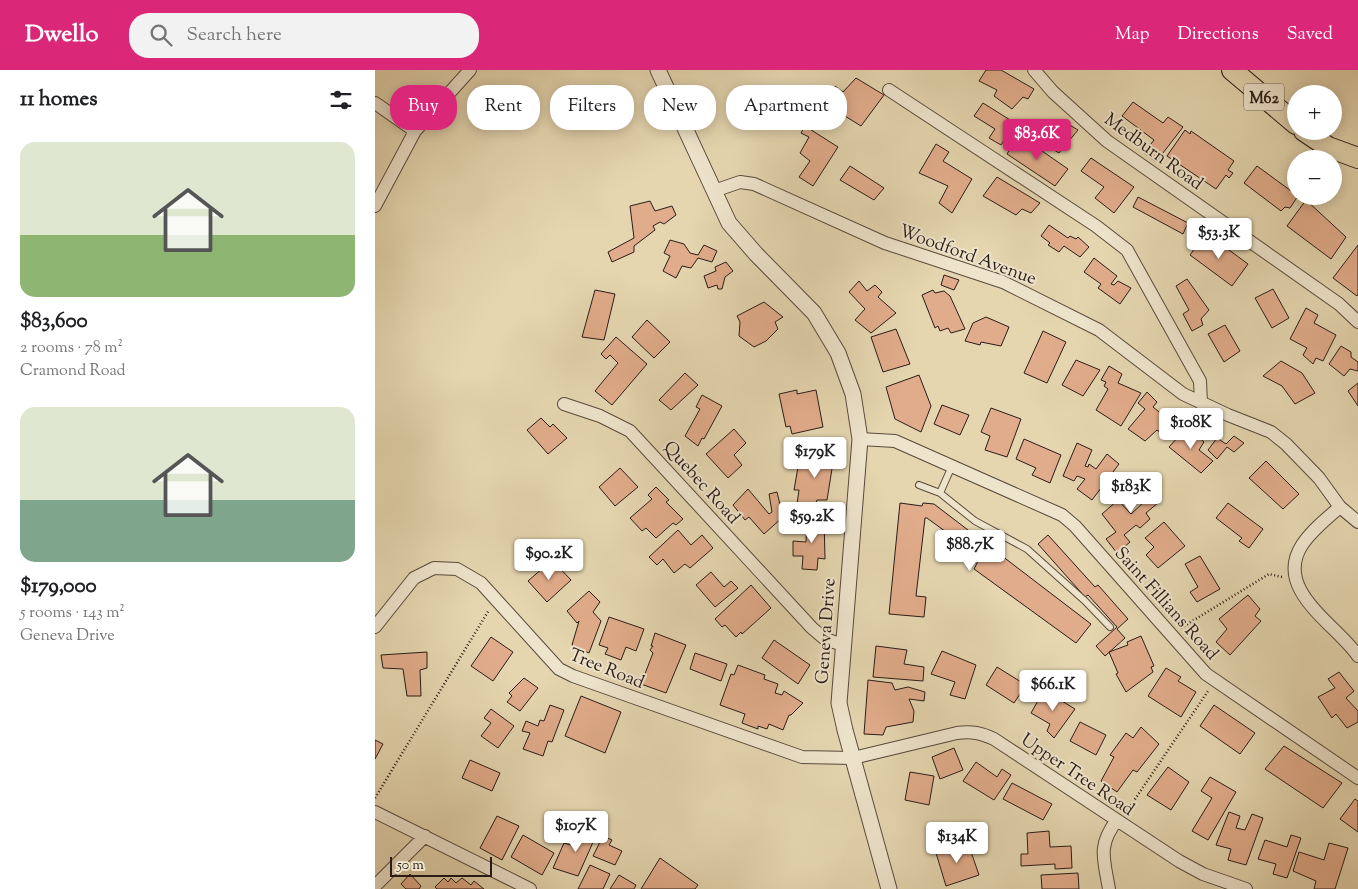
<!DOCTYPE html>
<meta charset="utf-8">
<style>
:root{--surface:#fff;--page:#f2f2f2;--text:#202124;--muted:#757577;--accent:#db2777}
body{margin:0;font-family:"Sorts Mill Goudy",serif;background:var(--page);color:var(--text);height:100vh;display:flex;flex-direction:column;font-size:19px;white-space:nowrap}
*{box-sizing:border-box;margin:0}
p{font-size:16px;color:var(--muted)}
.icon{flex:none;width:28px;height:28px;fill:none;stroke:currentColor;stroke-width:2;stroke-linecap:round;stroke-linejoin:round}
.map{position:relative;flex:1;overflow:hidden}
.side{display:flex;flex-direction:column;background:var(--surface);width:375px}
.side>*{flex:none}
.hud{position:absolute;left:15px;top:15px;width:475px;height:45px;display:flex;gap:10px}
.fabs{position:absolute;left:912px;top:15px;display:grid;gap:10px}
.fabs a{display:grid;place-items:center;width:55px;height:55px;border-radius:50%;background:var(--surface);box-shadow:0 2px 12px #0003;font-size:25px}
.scale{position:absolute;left:15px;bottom:12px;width:102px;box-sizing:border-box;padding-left:5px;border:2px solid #2a1c17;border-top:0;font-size:14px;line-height:18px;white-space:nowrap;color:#2a1c17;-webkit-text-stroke:4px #eee4cc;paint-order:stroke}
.price{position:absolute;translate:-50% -42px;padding:0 11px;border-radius:5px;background:#fff;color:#222;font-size:16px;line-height:32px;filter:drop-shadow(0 1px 2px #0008)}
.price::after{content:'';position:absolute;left:50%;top:30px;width:15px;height:11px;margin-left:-8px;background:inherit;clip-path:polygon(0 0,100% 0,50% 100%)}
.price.selected{background:var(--accent);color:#fff}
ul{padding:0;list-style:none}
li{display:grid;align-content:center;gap:10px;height:265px;padding:0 20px}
li span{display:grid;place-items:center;height:155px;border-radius:15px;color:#555}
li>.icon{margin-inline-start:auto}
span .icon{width:90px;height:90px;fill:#fffc;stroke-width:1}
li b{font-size:21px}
h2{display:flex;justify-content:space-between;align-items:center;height:60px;padding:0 20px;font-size:21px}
.pill{padding:0 18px;border-radius:20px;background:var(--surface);box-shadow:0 2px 12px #0003;font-size:18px;line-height:45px}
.pill.selected{background:var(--accent);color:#fff}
header{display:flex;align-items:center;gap:30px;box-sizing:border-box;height:70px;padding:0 25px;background:var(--accent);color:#fff}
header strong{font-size:24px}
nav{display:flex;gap:28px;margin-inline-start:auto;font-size:18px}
.search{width:350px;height:45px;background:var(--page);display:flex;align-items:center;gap:12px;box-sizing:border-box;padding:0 18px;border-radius:20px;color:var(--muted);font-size:19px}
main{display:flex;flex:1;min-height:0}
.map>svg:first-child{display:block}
</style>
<header>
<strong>Dwello</strong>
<div class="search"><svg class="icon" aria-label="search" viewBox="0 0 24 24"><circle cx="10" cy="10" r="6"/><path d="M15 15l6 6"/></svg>Search here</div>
<nav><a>Map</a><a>Directions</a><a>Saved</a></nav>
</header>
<main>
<section class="side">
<h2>11 homes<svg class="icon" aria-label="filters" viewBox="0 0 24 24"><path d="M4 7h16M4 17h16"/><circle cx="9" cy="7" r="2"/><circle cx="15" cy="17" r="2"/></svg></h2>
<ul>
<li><span style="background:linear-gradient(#dfe7d0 60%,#8fb573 0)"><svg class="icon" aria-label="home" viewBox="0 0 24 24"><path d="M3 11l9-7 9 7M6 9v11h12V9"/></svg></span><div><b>$83,600</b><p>2 rooms · 78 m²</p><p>Cramond Road</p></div></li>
<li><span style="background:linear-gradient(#dfe7d0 60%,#7fa58c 0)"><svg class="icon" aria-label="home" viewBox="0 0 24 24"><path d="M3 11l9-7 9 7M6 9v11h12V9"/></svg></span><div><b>$179,000</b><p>5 rooms · 143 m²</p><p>Geneva Drive</p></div></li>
</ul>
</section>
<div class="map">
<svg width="983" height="819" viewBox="0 0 983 819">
<rect width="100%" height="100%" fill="#e5d6b0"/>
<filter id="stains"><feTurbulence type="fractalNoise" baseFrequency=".004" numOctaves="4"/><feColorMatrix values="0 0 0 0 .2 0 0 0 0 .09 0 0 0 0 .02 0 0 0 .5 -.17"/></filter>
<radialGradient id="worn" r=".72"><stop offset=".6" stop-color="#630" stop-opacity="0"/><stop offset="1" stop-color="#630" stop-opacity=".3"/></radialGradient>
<path fill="#e1ac8b" stroke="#2a1c17" d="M611,0H626L659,19L653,29L648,27L637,39L619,26L622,20L604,11Z
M481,8L509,25L486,56L449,33L460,16L468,22Z
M380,20L412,37L406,52L384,45L366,31Z
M758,32L788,53L793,47L808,57L781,92L769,83L779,70L747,46Z
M608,33L640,53L626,75L614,68L620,59L599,46Z
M688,51L703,60L684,83L658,67L670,52L682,58Z
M430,56L463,77L438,116L424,107L435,91L425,83L434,67L426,63Z
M810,60L815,64L816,61L859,91L853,100L858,103L854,108L851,105L841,119L792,86Z
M644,65L693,99L680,116L632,84Z
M561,74L574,82L568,91L597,109L577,143L564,133L573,116L544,103Z
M716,88L759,117L739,143L720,128L729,117L706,101Z
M475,96L509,118L499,130L465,110Z
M882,96L923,126L915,138L910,137L906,141L869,113Z
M622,107L665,133L656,143L647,139L641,145L608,126Z
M763,127L813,153L808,164L758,137Z
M931,130L971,167L956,189L912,156Z
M275,131L280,141L297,136L301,145L289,154L285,152L278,156L280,160L259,176V182L237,192L233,182L259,168L255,136Z
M674,155L693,168L695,166L701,169L703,167L714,177L705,187L689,176L684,182L673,175L675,173L666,166Z
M831,163L873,194L857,216L815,185Z
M295,170L309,174L315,183L323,185L329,175L342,181L337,192L323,188L316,198L307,196L301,208L288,201L295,186L289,183Z
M983,175V224L982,226L958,208Z
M719,188L742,206L736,214L739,215L743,211L756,218L745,234L723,218L726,214L709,202Z
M351,192L358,201L350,207L347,219H343L342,215L333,218L329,206L341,201L340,197Z
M569,205L584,210L579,220L566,215Z
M812,209L834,240L826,249L828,255L817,261L808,244L814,240L801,216Z
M484,211L492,221L500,215L507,222L503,227L521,243L496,263L480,250L490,239L474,222Z
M898,219L914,248L897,258L880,228Z
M220,220L240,224L229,270L207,267Z
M558,220L560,223L569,221L575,226L590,259L576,263L573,258L565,261L563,256L560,258L547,225Z
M389,232L408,247L400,252L403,259L391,271L379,277L364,266L365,252L362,246Z
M931,238L943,245L939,253L961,265L948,291L941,288L938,294L928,285L932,278L915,269Z
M611,247L634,257L626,276L606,272L605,275L590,271L598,253Z
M272,250L295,272L279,288L257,267Z
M850,255L865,281L849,292L833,264Z
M521,259L535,294L508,302L496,267Z
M668,261L691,272L672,313L649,303Z
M241,267L272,294L237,335L220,321L243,293L235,285L231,289L226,284Z
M966,276L976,282V287L983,292V301L975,299L969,306L954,294Z
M701,290L725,300L708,326L687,315Z
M906,291L927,303L940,323L920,334L907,316L888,306Z
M734,296L747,304L743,313L766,323L746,356L721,340L733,319L729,316L731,312L726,310Z
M310,303L323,315L296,340L284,330Z
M544,305L556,336L546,362L520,349L511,317Z
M983,313V336L973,321Z
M422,320V324L441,320L448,357L417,364L415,356L411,357L404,324Z
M772,322L782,332L778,337L805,359L795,369L782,360L770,371L753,359L770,339L763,333Z
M327,325L347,336L329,369L327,368L323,376L310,366L325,339L321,337Z
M567,335L594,345L585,365L559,354Z
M616,338L646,349L632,387L610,380L615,366L606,362Z
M166,348L175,357L178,354L192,368L173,384L152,360Z
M812,357L829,372L824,380L838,391L826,403L794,377Z
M359,359L371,373L359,385L367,395L353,408L331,384Z
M859,366L869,373L859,382L852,377L842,389L833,380L842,368L851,374Z
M649,369L686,385L675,413L657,405L661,398L641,389Z
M702,373L717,380L710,396L713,397L714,394L721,399L732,384L744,394L717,430L702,419L710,409L702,406L699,411L688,406Z
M446,378L460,380L452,430H442L440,435L422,434L424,420H419L423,397L441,398Z
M891,391L924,424L908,439L874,408Z
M245,398L263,417L240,436L224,417Z
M768,407L772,413L776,411L786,424L782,428L784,432L771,443L775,449L765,458L761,455L749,465L755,472L742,483L731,469L741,462L727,444L743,430L756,444L769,432L757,417Z
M281,417L294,430L291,432L308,449L301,455L298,453L281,468L271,458L267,461L255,448L277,429L273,425Z
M373,419L394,444L397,442L394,424L402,422L408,447L389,464L374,447L370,450L358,435Z
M525,433L547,436L548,433L559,434L716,554L701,573L599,499L605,487L552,448H550L541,526L551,527L549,547L514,544Z
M853,433L888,459L874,478L864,471L867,468L841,448Z
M432,447L449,448L450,489L443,488L442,500L427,499L428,486H418V471L431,472Z
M789,452L810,476L783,498L771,485L779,477L770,468Z
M303,460L316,475L327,465L338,478L315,498L310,494L299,503L288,489L282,495L274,487Z
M673,465L720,517L723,515L753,549L742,559L750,568L730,586L721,576L742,557L713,525L710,527L663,474Z
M825,486L845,519L822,532L815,522L823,517L810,494Z
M177,490L196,510L172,532L153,511Z
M336,502L349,517L356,511L363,518L340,537L321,515Z
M376,515L396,538L367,564L366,562L361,567L350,555L347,557L340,549Z
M214,521L225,532L218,542L226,551L214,583L197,575L204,551L202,553L192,541Z
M873,525L885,539L880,546L886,551L855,585L841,572L852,559L844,549Z
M234,547L269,559L261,581L251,577L246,590L230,584L233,578L224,575Z
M280,563L311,575L291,623L266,614L278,583L275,580L278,576H276Z
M766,566L779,596L776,597L778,602L751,622L741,604L743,603L734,582L753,575L752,572Z
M116,567L138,582L118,611L96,596Z
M399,570L435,595L423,614L387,588Z
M501,576L532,580L529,594L549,597L548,611L498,607Z
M567,581L601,595L590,629L575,625L580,612L556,604Z
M52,582V598L45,600L46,626H32L28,599L8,598L6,585Z
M320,583L352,594L346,611L315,599Z
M363,595L390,605L389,609L403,614L400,623L407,625L409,621L428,633L416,645H414L408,660L394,654L392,659L383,656V659L367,653L370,644L345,635L356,604L359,605Z
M622,597L651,615L639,633L611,615Z
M791,598L806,607L803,611L821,622L806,647L773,626Z
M964,602L979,621L971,628L983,641V652L972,658L961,644L957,648L943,627L960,618L953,609Z
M149,608L163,618L145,641L132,632L137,626L134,623Z
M493,610L517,613L520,620L533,617L550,622L549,631L534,629L539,641L538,652L511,657L508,665L489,664Z
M669,620L700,639L679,668L672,661L675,654L656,643Z
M206,626L246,642L230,683L190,666Z
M175,635L189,640L177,672L173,671L168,686L148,679L155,663L147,661L151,651L163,656L165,650L169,651Z
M839,635L880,663L865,684L825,656Z
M116,639L139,656L123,678L106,666L116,653L109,648Z
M705,652L731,665L721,685L695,671Z
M766,657L784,674L762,702L758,700L742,722L726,711L739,687L735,685L751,663L758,668Z
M0,670L8,674L0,689Z
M909,676L967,713L948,738L890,699Z
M579,678L588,700L565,709L557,687Z
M95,690L125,703L117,721L87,708Z
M601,692L622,707L627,699L636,705L619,730L588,711Z
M793,697L814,712L796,740L772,725Z
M535,702L559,706L554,735L530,730Z
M835,707L861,722L833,770L817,761L837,728L826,721Z
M637,713L677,734L668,750L628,729Z
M980,729L983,731V762L965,749Z
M854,742L865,746L861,758L870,760L877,744L888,748L871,795L853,790L856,779L841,775Z
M122,746L144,756L127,790L105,778Z
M210,756L223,761L203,806L178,798L189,773L200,776Z
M674,761L675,777L696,776L697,798L680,799V794L646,796V784H653L652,763Z
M148,765L179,783L167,805L136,787Z
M916,765L926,768L912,808L898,804L901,794L883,789L890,770L912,777Z
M228,766L237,770L234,775L247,781L240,795L218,786Z
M593,773L604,805L571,816L561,783Z
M954,773L973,778L960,819H939L941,811L918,801L924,782L949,790Z
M285,788L323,815L320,819H266Z
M215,795L235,804L228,819H203Z
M703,803L704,819H667L666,805Z
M35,804L46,816L44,819H31L26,814Z
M244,805L261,815L259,819H235Z
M69,808L73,812L76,808L81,813L87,808L96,815L99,811L109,819H62L60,817Z"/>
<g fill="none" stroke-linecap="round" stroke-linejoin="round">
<defs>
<path id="service" d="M544,415L565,423L600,451L652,479L710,531L735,557
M565,423L577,396"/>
<path id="minor" d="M659,0L678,22L732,71L964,234L983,252
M514,20L721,156L752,180L825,311L826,333
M0,33L40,61
M339,121L365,112L379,114L510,173L628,212L724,260L808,324L853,345L896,362L911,374L944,408L965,437L983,452
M0,136L40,61L95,0
M189,334L225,346L255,361L437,558L450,569L468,575
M485,369L520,371L687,445L700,456L831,604L983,708
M965,437C952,448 936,461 927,475C898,520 961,554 983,586
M0,557L39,508L59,498L82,499L106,513L184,599L198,606L427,687L478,688L582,663C597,661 606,663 619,669L804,791L828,804L871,819
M0,742L155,819
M0,816L50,766
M734,819C729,789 722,776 742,750"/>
<path id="tertiary" d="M283,0L354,153L381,184L439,243L463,283L478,324L485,369L464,633L470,660L514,819"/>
<path id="primary" d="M857,0L921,54
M929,61L953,77L983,88"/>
</defs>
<use href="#service" stroke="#594a3d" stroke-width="8"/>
<use href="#minor" stroke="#594a3d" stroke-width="14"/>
<use href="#tertiary" stroke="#594a3d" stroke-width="17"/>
<use href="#primary" stroke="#2a1c17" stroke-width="22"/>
<path stroke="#2a1c17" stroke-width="2.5" stroke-dasharray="1 2.5" stroke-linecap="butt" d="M806,558L894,504L907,507
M0,728L114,540
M752,741L833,621"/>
<use href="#service" stroke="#eee4cc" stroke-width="6"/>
<use href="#minor" stroke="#eee4cc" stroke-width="12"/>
<use href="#tertiary" stroke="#eee4cc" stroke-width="15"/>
<use href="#primary" stroke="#e5d6b0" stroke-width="20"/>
</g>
<g text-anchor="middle" stroke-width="4" stroke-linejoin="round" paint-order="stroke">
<rect fill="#eee4cc" stroke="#65584d" stroke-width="1" x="869" y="13.5" width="40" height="27" rx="4"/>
<g font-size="16" font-weight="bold" fill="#2a1c17">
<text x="889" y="33">M62</text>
</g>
<g font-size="18" fill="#2a1c17" stroke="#eee4cc">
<text transform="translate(779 81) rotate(36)" y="6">Medburn Road</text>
<text transform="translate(593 184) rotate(20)" y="6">Woodford Avenue</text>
<text transform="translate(327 412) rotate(48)" y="6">Quebec Road</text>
<text transform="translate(792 533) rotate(48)" y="6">Saint Fillians Road</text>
<text transform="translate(450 561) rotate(-86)" y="6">Geneva Drive</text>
<text transform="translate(232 598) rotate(22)" y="6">Tree Road</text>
<text transform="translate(703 704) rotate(34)" y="6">Upper Tree Road</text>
</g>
</g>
<rect width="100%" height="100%" filter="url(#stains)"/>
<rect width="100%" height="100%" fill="url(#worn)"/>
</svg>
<div class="fabs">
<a>+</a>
<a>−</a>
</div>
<div class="scale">50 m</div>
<b class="price selected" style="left:662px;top:91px">$83.6K</b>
<b class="price" style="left:844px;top:190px">$53.3K</b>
<b class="price" style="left:816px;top:380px">$108K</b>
<b class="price" style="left:440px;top:409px">$179K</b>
<b class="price" style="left:756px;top:444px">$183K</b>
<b class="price" style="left:437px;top:474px">$59.2K</b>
<b class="price" style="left:595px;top:502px">$88.7K</b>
<b class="price" style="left:174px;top:511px">$90.2K</b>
<b class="price" style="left:678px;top:642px">$66.1K</b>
<b class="price" style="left:201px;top:783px">$107K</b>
<b class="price" style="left:582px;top:794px">$134K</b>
<div class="hud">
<a class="pill selected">Buy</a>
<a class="pill">Rent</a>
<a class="pill">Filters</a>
<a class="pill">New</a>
<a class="pill">Apartment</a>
</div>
</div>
</main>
